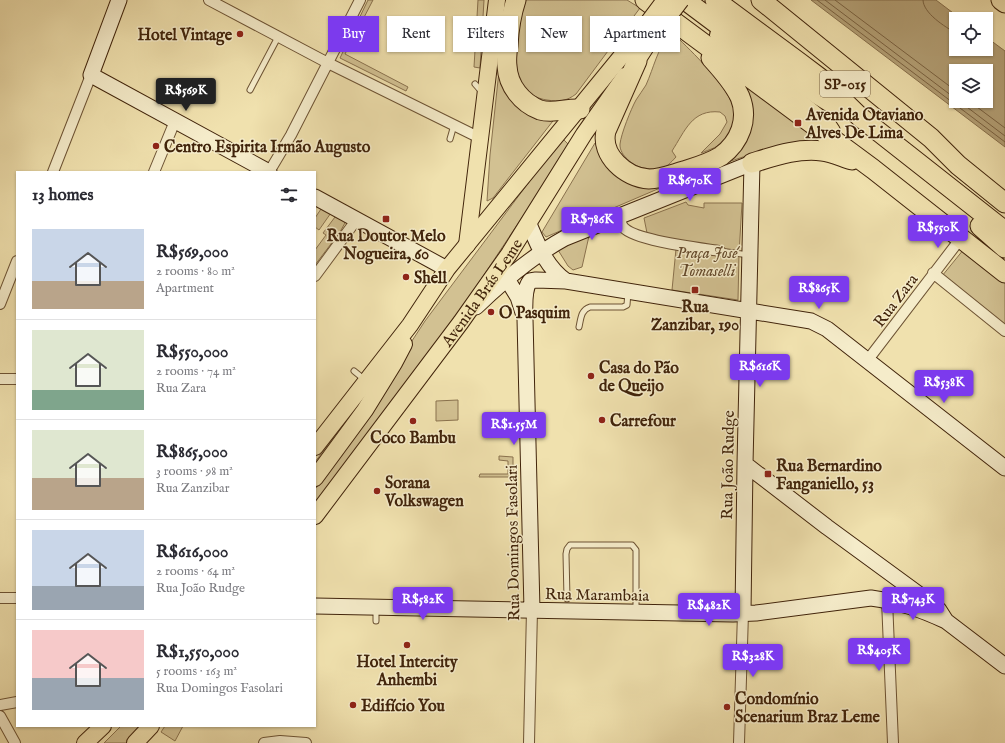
<!DOCTYPE html>
<meta charset="utf-8">
<style>
:root{--surface:#fff;--page:#f2f2f3;--text:#2b2b33;--muted:#7c7c81;--line:#e1e1e2;--accent:#7c3aed}
body{margin:0;font-family:"IM FELL English",serif;background:var(--page);color:var(--text);height:100vh;display:flex;flex-direction:column;font-size:15px;white-space:nowrap}
*{box-sizing:border-box;margin:0}
p{font-size:13px;color:var(--muted)}
.icon{flex:none;width:22px;height:22px;fill:none;stroke:currentColor;stroke-width:2;stroke-linecap:round;stroke-linejoin:round}
.map{position:relative;flex:1;overflow:hidden}
.sheet{position:absolute;left:16px;top:171px;width:300px;height:556px;display:flex;flex-direction:column;background:var(--surface);border-radius:0px;box-shadow:0 1px 3px #0004}
.sheet>*{flex:none}
.banner{position:absolute;left:328px;top:16px;width:380px;height:36px;display:flex;gap:8px}
.fabs{position:absolute;left:949px;top:12px;display:grid;gap:8px}
.fabs a{display:grid;place-items:center;width:44px;height:44px;border-radius:0px;background:var(--surface);box-shadow:0 1px 3px #0004;font-size:20px}
.price{position:absolute;translate:-50% -34px;padding:0 9px;border-radius:4px;background:var(--accent);color:#fff;font-size:13px;line-height:26px;filter:drop-shadow(0 1px 2px #0008)}
.price::after{content:'';position:absolute;left:50%;top:24px;width:12px;height:9px;margin-left:-6px;background:inherit;clip-path:polygon(0 0,100% 0,50% 100%)}
.price.current{background:#222;color:#fff}
ul{padding:0;list-style:none}
li{display:flex;align-items:center;gap:12px;height:100px;padding:0 16px}
li+li{border-top:1px solid var(--line)}
li span{display:grid;place-items:center;flex:none;width:112px;height:80px;border-radius:0px;color:#555}
li>.icon{margin-inline-start:auto}
span .icon{width:48px;height:48px;fill:#fffc;stroke-width:1}
li b{font-size:17px}
h2{display:flex;justify-content:space-between;align-items:center;height:48px;padding:0 16px;font-size:17px}
.tag{padding:0 14px;border-radius:0px;background:var(--surface);box-shadow:0 1px 3px #0004;font-size:14px;line-height:36px}
.tag.current{background:var(--accent);color:#fff}
.map>svg:first-child{display:block}
</style>
<div class="map">
<svg width="1005" height="743" viewBox="0 0 1005 743">
<rect width="100%" height="100%" fill="#f0e1ae"/>
<filter id="stains"><feTurbulence type="fractalNoise" baseFrequency=".005" numOctaves="4"/><feColorMatrix values="0 0 0 0 .2 0 0 0 0 .09 0 0 0 0 .02 0 0 0 .5 -.17"/></filter>
<radialGradient id="worn" r=".72"><stop offset=".6" stop-color="#630" stop-opacity="0"/><stop offset="1" stop-color="#630" stop-opacity=".3"/></radialGradient>
<path fill="#d2c192" stroke="#8a724e" d="M368,0H373L345,54L408,87L406,91L340,58Z
M478,0H484L480,68L474,67Z
M526,0H627L640,8L576,94C567,101 559,102 547,100C537,99 523,91 519,82C514,71 517,27 520,14C522,9 524,4 526,0Z
M669,35H675C693,53 724,82 733,106C737,117 734,132 726,141C720,146 709,150 701,153L720,134L727,122L725,116L720,112C692,109 685,131 672,151L676,157C665,169 662,171 644,168C634,167 619,155 620,144C621,134 631,109 636,100C639,95 643,90 646,85C654,67 657,50 669,35Z
M499,71L556,117L493,198L487,201L490,155Z
M732,71L807,128L810,134C808,141 805,142 799,143C773,145 750,155 725,163L741,144Z
M562,138L571,147L533,201L458,314L315,505V489L319,485V468L315,464V462L347,419L366,404L370,405L425,321Z
M595,143L600,144L659,185L660,188L546,237L542,232Z
M686,202L688,205L704,208V203H742L739,254L738,300L672,290L676,249L647,233L644,218Z
M323,206L333,210L319,230L315,227V218Z
M338,213L346,221L340,232L315,265V250L326,235L323,233Z
M589,236L582,267L573,270L568,266L558,250L562,245Z
M964,249L1005,283V324L1003,326L942,276Z
M458,400V420L436,421V401Z
M499,456L513,457V477H479L480,474H508V461L499,460Z
M121,726H143L129,743H104Z
M165,726H183L175,741L161,732Z"/>
<path fill="#b4a177" stroke="#866f4c" fill-rule="evenodd" d="M811,0H936L961,19H956V49H986V37L1005,51V147ZM956,71H986V101H956Z"/>
<g fill="none" stroke-linecap="round" stroke-linejoin="round">
<path stroke="#7a6241" stroke-width="1" d="M817,0L1005,142
M825,0L956,99
M835,0L956,91
M923,0C923,13 945,27 956,33
M959,101L1005,136
M969,101L1005,128"/>
<defs>
<path id="lane" d="M475,84L482,92
M250,90L278,37
M450,139L454,125
M720,251L749,255
M579,327C581,318 581,310 590,307H623L627,305L628,292
M354,371L365,380
M567,599L566,554L567,549L570,545H632L636,550V610
M376,608V621"/>
<path id="street" d="M209,0L328,63L480,138
M53,172L91,75
M154,172L175,121
M269,172L291,135L360,0
M619,215C620,218 621,224 623,227C635,241 700,248 720,251
M933,273L1005,331
M315,276L357,219
M0,304L17,261
M867,361L961,238
M0,379H17
M0,598H17
M887,600L893,743
M0,705L17,702
M0,716L15,743
M264,743L280,741L306,743
M529,743L532,610
M739,743L743,613"/>
<path id="secondary" d="M119,0L91,75L269,172
M315,197L447,269
M529,224C538,245 546,267 566,281
M507,279L518,297L525,319L532,610
M476,307C503,281 532,256 565,238L752,163L745,464L743,613
M525,319C525,307 523,290 530,281L536,280L566,281L811,321L827,329L1005,468
M745,464L827,527L924,598L939,610L946,621L1005,666
M315,606L733,614L756,613L871,598C900,602 920,609 946,621"/>
<g id="primary">
<path d="M718,35L828,125L832,131"/>
<path d="M467,245L497,0"/>
<path d="M315,447L410,325L447,269L638,36"/>
<path d="M315,478L365,410L394,363L404,344"/>
<path id="s1" d="M315,516L461,322L509,254L584,134L625,76"/>
<path d="M85,743L103,726"/>
<path d="M135,743L151,726"/>
</g>
<path id="highway" d="M516,0C511,15 509,29 508,45C507,52 506,59 507,66C508,86 522,103 540,110C554,114 566,108 580,109
M645,0L873,169L1005,273
M685,0L721,27L820,96L841,109
M715,0L800,63L820,78L860,117L1005,231
M761,0L931,138L958,165L1005,203
M1001,0L1005,3
M637,61L606,131C600,155 626,178 649,179C661,179 673,174 684,171C696,167 710,163 721,156C740,142 749,119 740,97C734,84 721,69 711,58
M752,163C775,156 797,148 822,151C832,152 842,157 852,160
M980,226L1005,248"/>
</defs>
<use href="#lane" stroke="#6d5334" stroke-width="7"/>
<use href="#street" stroke="#6d5334" stroke-width="12"/>
<use href="#secondary" stroke="#41240b" stroke-width="17"/>
<use href="#primary" stroke="#41240b" stroke-width="18"/>
<use href="#highway" stroke="#41240b" stroke-width="21"/>
<use href="#lane" stroke="#f5ecca" stroke-width="5"/>
<use href="#street" stroke="#f5ecca" stroke-width="10"/>
<use href="#secondary" stroke="#f5ecca" stroke-width="15"/>
<use href="#primary" stroke="#f0e1ae" stroke-width="16"/>
<use href="#highway" stroke="#f0e1ae" stroke-width="19"/>
<defs>
<path id="primary-bridge" d="M638,36L665,0
M640,56L649,42L681,0"/>
</defs>
<use href="#primary-bridge" stroke="#41240b" stroke-width="18" stroke-linecap="butt"/>
<use href="#primary-bridge" stroke="#f0e1ae" stroke-width="16"/>
</g>
<g fill="#8f2418" stroke="#f5ecca" stroke-width="1.5">
<circle cx="240" cy="34" r="4"/>
<rect x="794" y="119" width="8" height="8" rx="2"/>
<circle cx="156" cy="146" r="4"/>
<rect x="382" y="215" width="8" height="8" rx="2"/>
<circle cx="406" cy="277" r="4"/>
<rect x="691" y="286" width="8" height="8" rx="2"/>
<circle cx="491" cy="312" r="4"/>
<circle cx="591" cy="376" r="4"/>
<circle cx="602" cy="420" r="4"/>
<circle cx="413" cy="421" r="4"/>
<rect x="764" y="470" width="8" height="8" rx="2"/>
<circle cx="377" cy="491" r="4"/>
<circle cx="407" cy="645" r="4"/>
<circle cx="353" cy="705" r="4"/>
<circle cx="727" cy="707" r="4"/>
</g>
<g text-anchor="middle" stroke-width="3" stroke-linejoin="round" paint-order="stroke">
<rect fill="#f5ecca" stroke="#776044" stroke-width="1" x="820" y="71" width="50" height="26" rx="3"/>
<g font-size="15" font-weight="bold" fill="#41240b">
<text x="845" y="89">SP-015</text>
</g>
<g font-size="16" font-weight="bold" fill="#41240b" stroke="#f5ecca" text-anchor="start">
<text x="232" y="40" text-anchor="end">Hotel Vintage</text>
<text x="806" y="120">Avenida Otaviano<tspan x="806" dy="18">Alves De Lima</tspan></text>
<text x="164" y="152">Centro Espirita Irmão Augusto</text>
<text x="386" y="241" text-anchor="middle">Rua Doutor Melo<tspan x="386" dy="18">Nogueira, 60</tspan></text>
<text x="414" y="283">Shell</text>
<text x="695" y="312" text-anchor="middle">Rua<tspan x="695" dy="18">Zanzibar, 190</tspan></text>
<text x="499" y="318">O Pasquim</text>
<text x="599" y="373">Casa do Pão<tspan x="599" dy="18">de Queijo</tspan></text>
<text x="610" y="426">Carrefour</text>
<text x="413" y="443" text-anchor="middle">Coco Bambu</text>
<text x="776" y="471">Rua Bernardino<tspan x="776" dy="18">Fanganiello, 53</tspan></text>
<text x="385" y="488">Sorana<tspan x="385" dy="18">Volkswagen</tspan></text>
<text x="407" y="667" text-anchor="middle">Hotel Intercity<tspan x="407" dy="18">Anhembi</tspan></text>
<text x="735" y="704">Condomínio<tspan x="735" dy="18">Scenarium Braz Leme</tspan></text>
<text x="361" y="711">Edifício You</text>
</g>
<g font-size="16" font-style="italic" fill="#654b2d" stroke="#f5ecca">
<text x="707" y="258">Praça José<tspan x="707" dy="18">Tomaselli</tspan></text>
</g>
<g font-size="16" fill="#41240b" stroke="#f5ecca">
<text dy="6" stroke="none"><textPath href="#s1" startOffset="279">Avenida Brás Leme</textPath></text>
<text transform="translate(895 300) rotate(-53)" y="6">Rua Zara</text>
<text transform="translate(727 465) rotate(-89)" y="6">Rua João Rudge</text>
<text transform="translate(512 543) rotate(-91)" y="6">Rua Domingos Fasolari</text>
<text transform="translate(597 594) rotate(1)" y="6">Rua Marambaia</text>
</g>
</g>
<rect width="100%" height="100%" filter="url(#stains)"/>
<rect width="100%" height="100%" fill="url(#worn)"/>
</svg>
<div class="fabs">
<a><svg class="icon" aria-label="locate" viewBox="0 0 24 24"><circle cx="12" cy="12" r="6"/><path d="M12 2v4M12 18v4M2 12h4M18 12h4"/></svg></a>
<a><svg class="icon" aria-label="layers" viewBox="0 0 24 24"><path d="M12 4l9 5-9 5-9-5zM3 14l9 5 9-5"/></svg></a>
</div>
<b class="price current" style="left:186px;top:112px">R$569K</b>
<b class="price" style="left:690px;top:202px">R$670K</b>
<b class="price" style="left:592px;top:241px">R$786K</b>
<b class="price" style="left:938px;top:249px">R$550K</b>
<b class="price" style="left:819px;top:310px">R$865K</b>
<b class="price" style="left:760px;top:388px">R$616K</b>
<b class="price" style="left:944px;top:404px">R$538K</b>
<b class="price" style="left:514px;top:446px">R$1.55M</b>
<b class="price" style="left:423px;top:621px">R$582K</b>
<b class="price" style="left:913px;top:621px">R$743K</b>
<b class="price" style="left:709px;top:627px">R$482K</b>
<b class="price" style="left:879px;top:672px">R$405K</b>
<b class="price" style="left:753px;top:678px">R$328K</b>
<div class="banner">
<a class="tag current">Buy</a>
<a class="tag">Rent</a>
<a class="tag">Filters</a>
<a class="tag">New</a>
<a class="tag">Apartment</a>
</div>
<section class="sheet">
<h2>13 homes<svg class="icon" aria-label="filters" viewBox="0 0 24 24"><path d="M4 7h16M4 17h16"/><circle cx="9" cy="7" r="2"/><circle cx="15" cy="17" r="2"/></svg></h2>
<ul>
<li><span style="background:linear-gradient(#c9d6e8 65%,#b9a48a 0)"><svg class="icon" aria-label="home" viewBox="0 0 24 24"><path d="M3 11l9-7 9 7M6 9v11h12V9"/></svg></span><div><b>R$569,000</b><p>2 rooms · 80 m²</p><p>Apartment</p></div></li>
<li><span style="background:linear-gradient(#dfe7d0 75%,#7fa58c 0)"><svg class="icon" aria-label="home" viewBox="0 0 24 24"><path d="M3 11l9-7 9 7M6 9v11h12V9"/></svg></span><div><b>R$550,000</b><p>2 rooms · 74 m²</p><p>Rua Zara</p></div></li>
<li><span style="background:linear-gradient(#dfe7d0 60%,#b9a48a 0)"><svg class="icon" aria-label="home" viewBox="0 0 24 24"><path d="M3 11l9-7 9 7M6 9v11h12V9"/></svg></span><div><b>R$865,000</b><p>3 rooms · 98 m²</p><p>Rua Zanzibar</p></div></li>
<li><span style="background:linear-gradient(#c9d6e8 70%,#9aa5b1 0)"><svg class="icon" aria-label="home" viewBox="0 0 24 24"><path d="M3 11l9-7 9 7M6 9v11h12V9"/></svg></span><div><b>R$616,000</b><p>2 rooms · 64 m²</p><p>Rua João Rudge</p></div></li>
<li><span style="background:linear-gradient(#f6c9c9 60%,#9aa5b1 0)"><svg class="icon" aria-label="home" viewBox="0 0 24 24"><path d="M3 11l9-7 9 7M6 9v11h12V9"/></svg></span><div><b>R$1,550,000</b><p>5 rooms · 163 m²</p><p>Rua Domingos Fasolari</p></div></li>
</ul>
</section>
</div>
